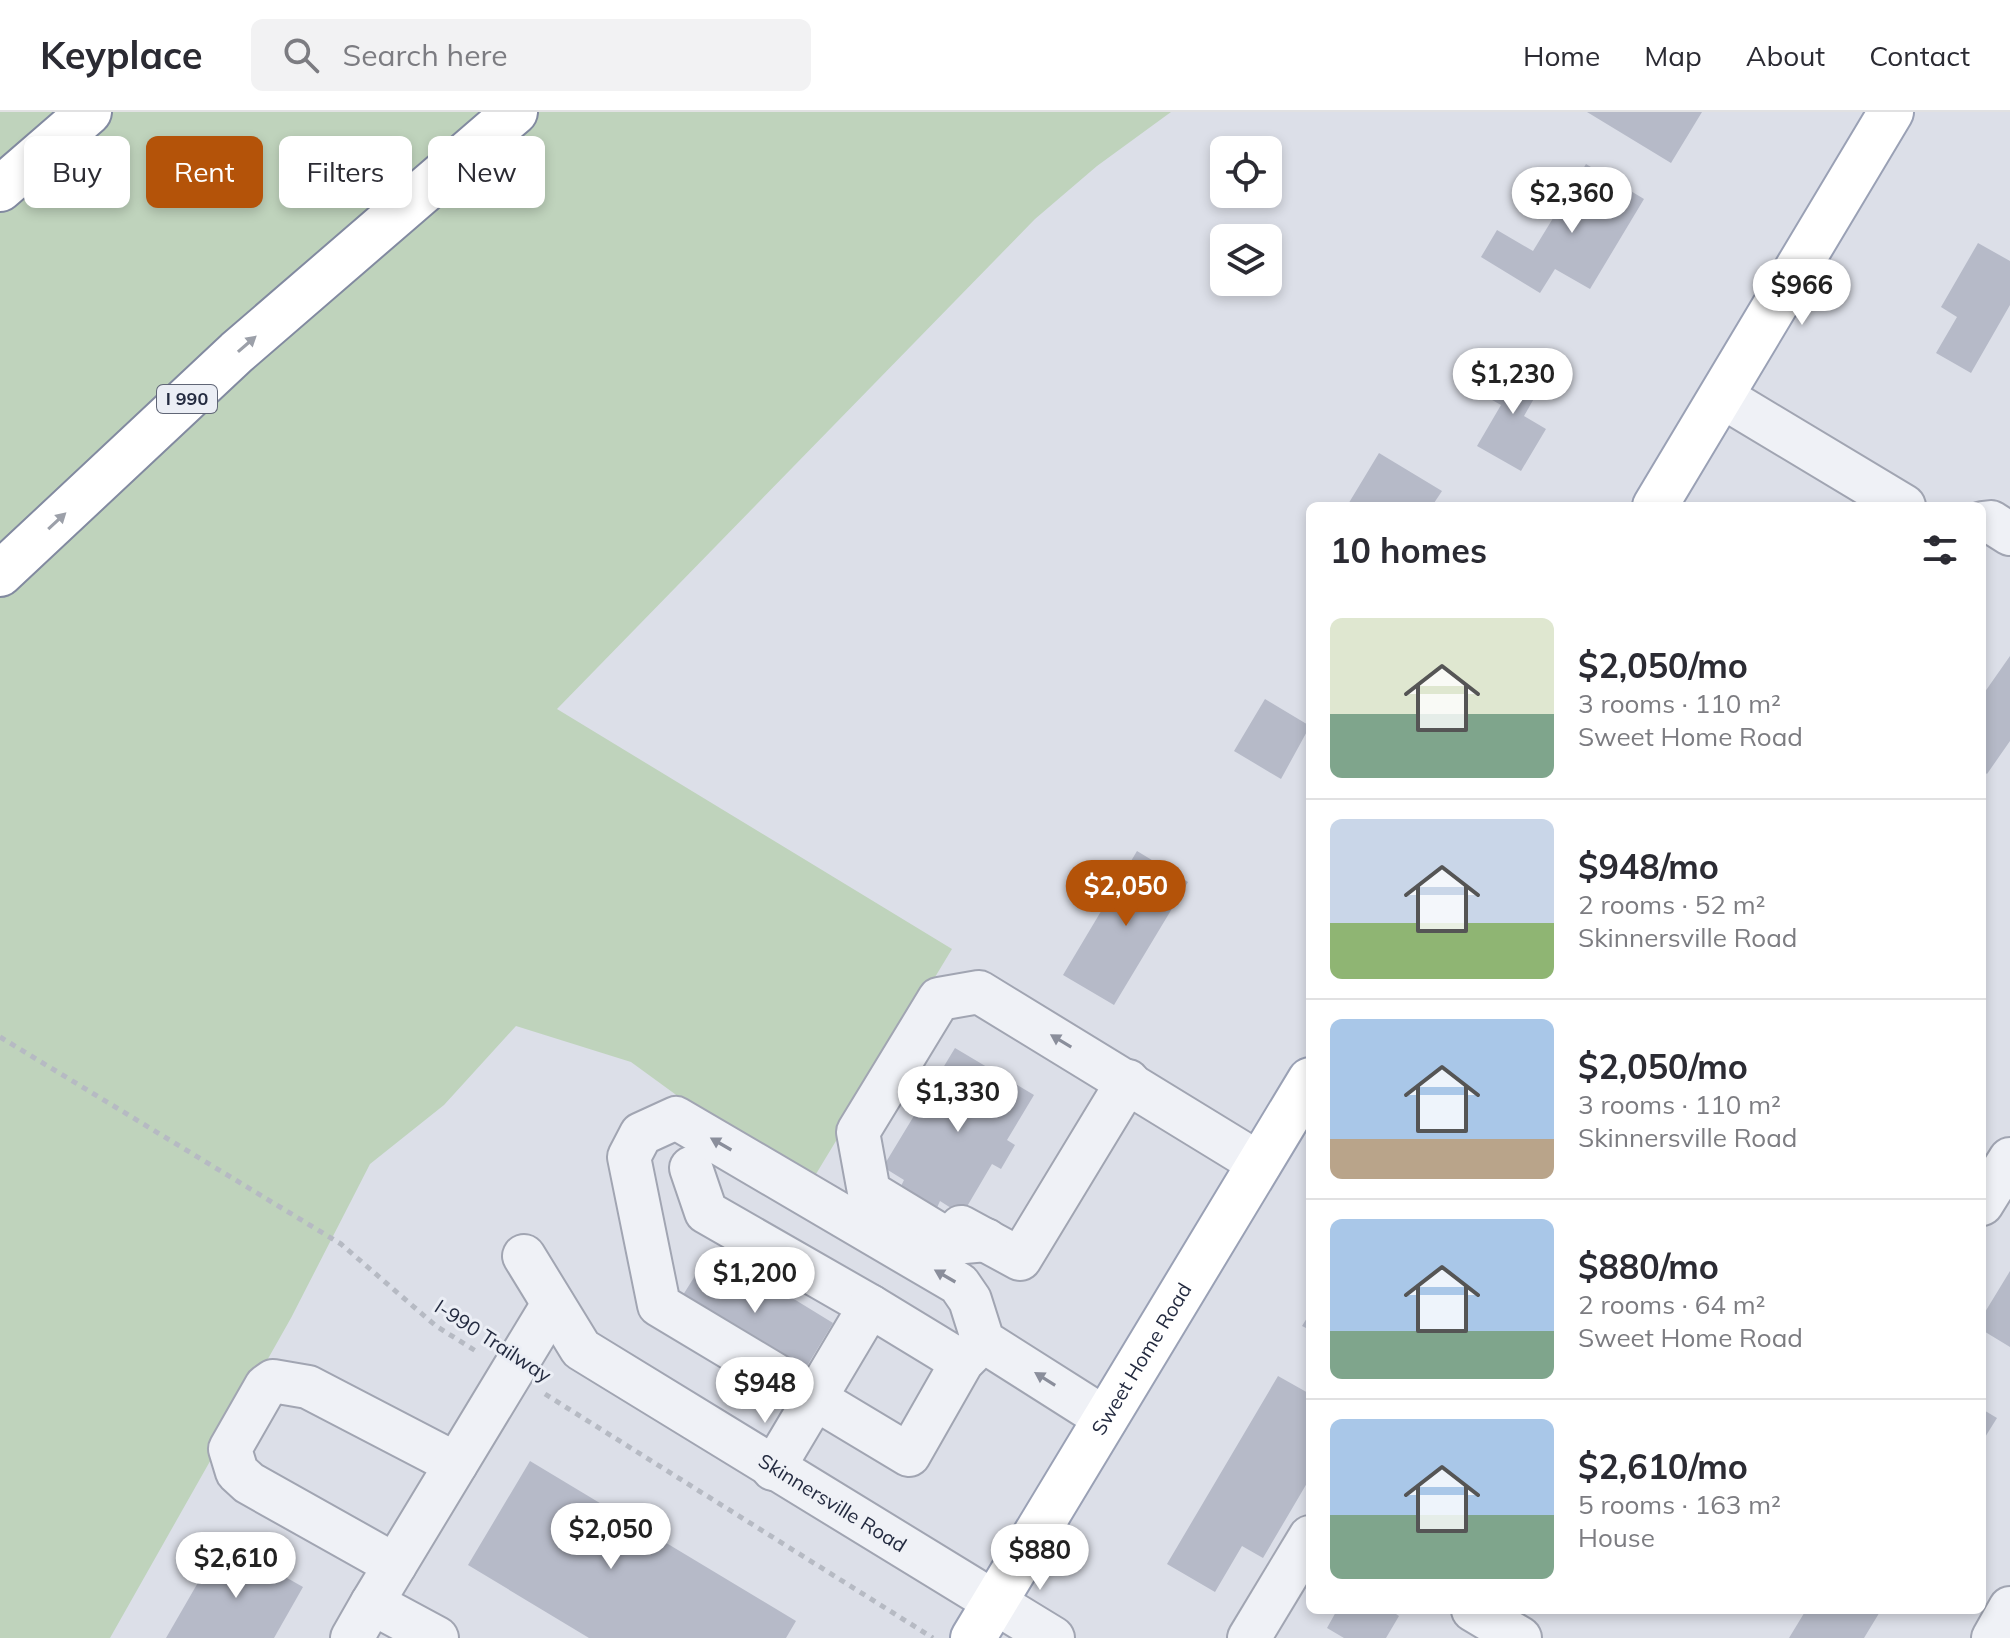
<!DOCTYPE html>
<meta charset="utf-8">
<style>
:root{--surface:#fff;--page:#f2f2f3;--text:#2b2b33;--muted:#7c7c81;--line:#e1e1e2;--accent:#b45309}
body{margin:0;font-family:Mulish,sans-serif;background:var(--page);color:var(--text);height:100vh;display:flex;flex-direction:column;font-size:30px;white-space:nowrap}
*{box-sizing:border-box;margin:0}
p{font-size:26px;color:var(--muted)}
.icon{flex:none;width:44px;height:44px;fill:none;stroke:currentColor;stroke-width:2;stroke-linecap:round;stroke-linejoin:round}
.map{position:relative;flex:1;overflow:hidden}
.sheet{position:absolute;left:1306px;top:390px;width:680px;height:1112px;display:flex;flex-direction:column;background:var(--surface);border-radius:12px;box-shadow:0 4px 12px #0003}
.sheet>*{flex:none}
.top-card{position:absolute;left:24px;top:24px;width:760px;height:72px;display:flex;gap:16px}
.buttons{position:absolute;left:1210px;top:24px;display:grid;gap:16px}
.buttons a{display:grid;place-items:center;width:72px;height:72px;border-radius:12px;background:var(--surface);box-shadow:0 4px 12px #0003;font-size:40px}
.price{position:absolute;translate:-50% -68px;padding:0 18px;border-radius:28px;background:#fff;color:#222;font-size:26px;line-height:52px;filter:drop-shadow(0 2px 4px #0008)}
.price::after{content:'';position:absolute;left:50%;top:48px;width:24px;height:18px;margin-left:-12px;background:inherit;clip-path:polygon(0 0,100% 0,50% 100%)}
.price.current{background:var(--accent);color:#fff}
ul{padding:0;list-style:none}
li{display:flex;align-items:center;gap:24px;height:200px;padding:0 24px}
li+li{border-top:2px solid var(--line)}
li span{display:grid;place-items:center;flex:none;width:224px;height:160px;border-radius:12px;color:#555}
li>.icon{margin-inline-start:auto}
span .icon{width:96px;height:96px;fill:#fffc;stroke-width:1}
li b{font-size:34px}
h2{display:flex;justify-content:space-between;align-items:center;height:96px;padding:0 24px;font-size:34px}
.tag{padding:0 28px;border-radius:12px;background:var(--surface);box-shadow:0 4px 12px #0003;font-size:28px;line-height:72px}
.tag.current{background:var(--accent);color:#fff}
header{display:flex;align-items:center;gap:48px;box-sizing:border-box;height:112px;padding:0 40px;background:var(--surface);border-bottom:2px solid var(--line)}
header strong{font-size:38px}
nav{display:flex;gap:44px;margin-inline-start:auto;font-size:28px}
.search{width:560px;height:72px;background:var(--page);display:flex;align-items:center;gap:20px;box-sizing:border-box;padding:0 28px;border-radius:12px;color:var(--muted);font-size:30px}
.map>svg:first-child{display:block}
</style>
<header>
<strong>Keyplace</strong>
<div class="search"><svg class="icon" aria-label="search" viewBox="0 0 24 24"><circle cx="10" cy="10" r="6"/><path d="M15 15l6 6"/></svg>Search here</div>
<nav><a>Home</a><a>Map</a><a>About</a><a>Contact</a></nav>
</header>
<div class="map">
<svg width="2010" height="1526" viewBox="0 0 2010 1526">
<rect width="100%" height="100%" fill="#dcdfe8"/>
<path fill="#bfd3bc" d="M0,0H1171L1097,54L1035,107L557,597L952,837L816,1062L690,993L631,950L516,914L444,993L370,1052L291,1206L110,1526H0Z"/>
<path fill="#b6bac8" d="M1587,0H1702L1671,51Z
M1586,52L1644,87L1590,177L1555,157L1540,181L1481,145L1497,118L1533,139Z
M1978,131L2010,149V193L1971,261L1936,241L1957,205L1941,195Z
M1506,247L1544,269L1524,304L1546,317L1521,359L1477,334L1501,293L1485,284Z
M1379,341L1442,379L1432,394H1347Z
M2010,544V629L1987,662L1982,658V584Z
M1265,587L1310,614L1281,667L1234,639Z
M1137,739L1188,770L1114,893L1063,863Z
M955,936L1034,983L1007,1028L1015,1033L1001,1057L992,1052L962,1103L940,1089L935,1100L899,1078L904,1068L883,1055Z
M712,1137L833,1211L798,1269L676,1194Z
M2010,1159V1235L1982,1218V1205Z
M1310,1201V1218L1302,1214Z
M1278,1264L1310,1282V1366L1263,1446L1242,1434L1215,1480L1167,1452Z
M1982,1297L1997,1306L1982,1330Z
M530,1349L796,1509L786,1526H589L468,1453Z
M222,1429L303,1475L274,1526H166Z
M1337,1498H1390L1399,1504L1386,1526H1344L1327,1516Z
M1806,1498H1881L1864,1526H1789Z"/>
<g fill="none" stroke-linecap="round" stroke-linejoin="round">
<defs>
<g id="minor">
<path d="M1721,284L1904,394"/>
<path d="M1982,411L1991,410L2010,422"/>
<path d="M691,1056L706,1100L870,1194"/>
<path d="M1982,1092L2010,1047"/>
<path d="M961,1115L1020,1147L1128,969"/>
<path d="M986,1128L953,1131L869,1080L858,1020L939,887L979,880L1260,1052"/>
<path id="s1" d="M524,1144L581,1237L1053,1526"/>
<path d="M983,1229L962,1250L909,1343L659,1193L629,1045L641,1022L676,1006L959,1172L970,1188L983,1229L1106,1307"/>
<path d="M773,1357L870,1194L962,1250"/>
<path d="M395,1453L249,1371L237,1360L230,1337L266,1274L273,1269L308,1275L456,1352"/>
<path d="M372,1491L553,1192"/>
<path d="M1473,1498L1520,1526"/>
<path d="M352,1526L372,1491L437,1526"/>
<path d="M1249,1526L1310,1425"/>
<path d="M1993,1526L2010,1496"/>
</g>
<g id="major">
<path d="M1655,394L1891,0"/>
<path id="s2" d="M973,1526L1310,968"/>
</g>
<path id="highway" d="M0,77L89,0
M0,462L237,240L515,0"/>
</defs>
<use href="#minor" stroke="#a1a5b2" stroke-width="46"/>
<use href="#major" stroke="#9aa1b5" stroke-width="48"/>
<use href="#highway" stroke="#828aa0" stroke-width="48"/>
<path stroke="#b6bac3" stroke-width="5" stroke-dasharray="6 6" stroke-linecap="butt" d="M0,925L341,1132L436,1214L479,1241
M545,1282L933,1526"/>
<use href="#minor" stroke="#eff1f6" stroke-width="42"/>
<use href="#major" stroke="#fff" stroke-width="44"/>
<use href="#highway" stroke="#fff" stroke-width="44"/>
</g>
<defs><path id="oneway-solid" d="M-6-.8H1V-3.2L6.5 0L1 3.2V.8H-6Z" transform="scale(2)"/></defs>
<g fill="#9ca0a9">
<use href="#oneway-solid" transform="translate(247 232) rotate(-41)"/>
<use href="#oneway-solid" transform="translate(57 409) rotate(-43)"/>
</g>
<g fill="#8a8e9b">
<use href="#oneway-solid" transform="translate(1061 929) rotate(-149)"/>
<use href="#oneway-solid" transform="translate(721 1032) rotate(-150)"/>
<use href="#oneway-solid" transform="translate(945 1164) rotate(-150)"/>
<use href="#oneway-solid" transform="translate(1045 1267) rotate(-148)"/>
</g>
<g text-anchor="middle" stroke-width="6" stroke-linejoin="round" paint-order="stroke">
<rect fill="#ebeef5" stroke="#606676" stroke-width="2" x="157" y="273" width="60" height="28" rx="6"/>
<g font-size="18" font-weight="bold" fill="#242b40">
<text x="187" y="293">I 990</text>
</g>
<g font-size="20" fill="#242b40" stroke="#ebeef5">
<text transform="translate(493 1229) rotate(33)" y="7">I-990 Trailway</text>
<text dy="7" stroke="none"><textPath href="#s2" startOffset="326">Sweet Home Road</textPath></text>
<text dy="7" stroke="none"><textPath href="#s1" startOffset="404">Skinnersville Road</textPath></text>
</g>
</g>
</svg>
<div class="buttons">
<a><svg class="icon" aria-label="locate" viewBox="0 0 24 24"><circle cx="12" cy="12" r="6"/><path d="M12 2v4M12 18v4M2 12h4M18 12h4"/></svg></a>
<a><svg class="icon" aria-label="layers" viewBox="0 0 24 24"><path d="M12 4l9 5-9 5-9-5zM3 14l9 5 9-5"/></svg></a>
</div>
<b class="price" style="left:1572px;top:123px">$2,360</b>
<b class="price" style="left:1802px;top:215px">$966</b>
<b class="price" style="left:1513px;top:304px">$1,230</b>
<b class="price current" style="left:1126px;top:816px">$2,050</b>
<b class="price" style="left:958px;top:1022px">$1,330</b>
<b class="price" style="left:755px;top:1203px">$1,200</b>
<b class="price" style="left:765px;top:1313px">$948</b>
<b class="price" style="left:611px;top:1459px">$2,050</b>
<b class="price" style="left:1040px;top:1480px">$880</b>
<b class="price" style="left:236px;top:1488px">$2,610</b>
<div class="top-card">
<a class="tag">Buy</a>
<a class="tag current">Rent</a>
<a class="tag">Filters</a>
<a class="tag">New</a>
</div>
<section class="sheet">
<h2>10 homes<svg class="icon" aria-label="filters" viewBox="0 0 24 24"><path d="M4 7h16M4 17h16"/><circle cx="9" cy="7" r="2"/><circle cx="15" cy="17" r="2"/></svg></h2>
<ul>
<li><span style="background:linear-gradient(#dfe7d0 60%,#7fa58c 0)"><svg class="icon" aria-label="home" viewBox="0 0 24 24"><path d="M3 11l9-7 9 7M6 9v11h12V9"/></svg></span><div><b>$2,050/mo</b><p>3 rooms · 110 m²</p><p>Sweet Home Road</p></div></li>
<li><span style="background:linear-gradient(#c9d6e8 65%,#8fb573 0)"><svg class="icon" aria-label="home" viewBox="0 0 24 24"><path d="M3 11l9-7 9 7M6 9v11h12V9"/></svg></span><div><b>$948/mo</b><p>2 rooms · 52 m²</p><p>Skinnersville Road</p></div></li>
<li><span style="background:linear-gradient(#a9c7e8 75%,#b9a48a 0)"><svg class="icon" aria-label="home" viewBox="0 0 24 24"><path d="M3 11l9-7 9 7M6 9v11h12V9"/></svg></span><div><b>$2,050/mo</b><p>3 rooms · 110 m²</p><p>Skinnersville Road</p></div></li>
<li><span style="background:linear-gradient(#a9c7e8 70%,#7fa58c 0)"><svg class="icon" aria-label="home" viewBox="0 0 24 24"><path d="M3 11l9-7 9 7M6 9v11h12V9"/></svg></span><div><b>$880/mo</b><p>2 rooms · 64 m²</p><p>Sweet Home Road</p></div></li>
<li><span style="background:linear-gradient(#a9c7e8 60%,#7fa58c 0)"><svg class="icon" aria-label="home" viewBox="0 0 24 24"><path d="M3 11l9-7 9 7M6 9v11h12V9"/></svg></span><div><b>$2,610/mo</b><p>5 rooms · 163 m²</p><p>House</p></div></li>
</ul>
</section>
</div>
